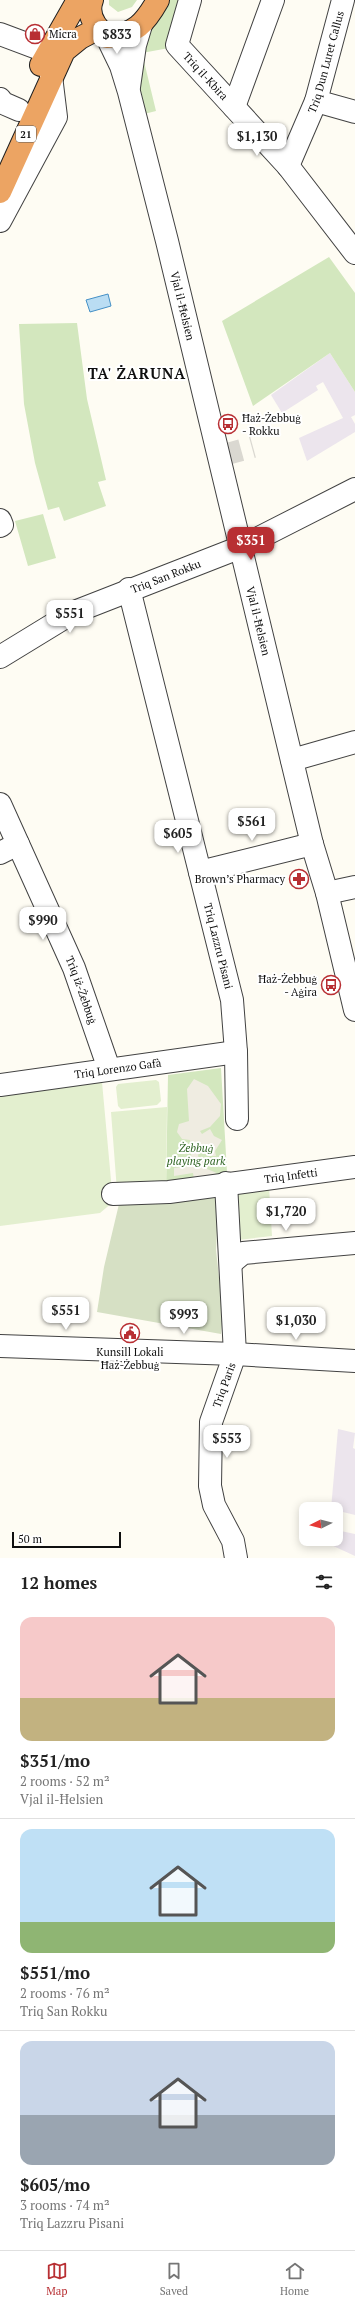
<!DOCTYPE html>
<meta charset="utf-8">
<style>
:root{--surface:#fff;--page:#f2f2f2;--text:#222;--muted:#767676;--line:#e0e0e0;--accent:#b82f33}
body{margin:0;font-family:"PT Serif",serif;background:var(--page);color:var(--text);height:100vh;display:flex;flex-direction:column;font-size:15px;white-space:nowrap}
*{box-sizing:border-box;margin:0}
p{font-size:13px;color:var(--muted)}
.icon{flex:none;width:22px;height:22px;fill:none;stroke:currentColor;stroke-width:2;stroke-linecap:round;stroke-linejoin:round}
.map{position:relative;height:1558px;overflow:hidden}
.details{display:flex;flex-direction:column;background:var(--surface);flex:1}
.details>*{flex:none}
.needle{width:26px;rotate:264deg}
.controls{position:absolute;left:299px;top:1502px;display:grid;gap:8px}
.controls a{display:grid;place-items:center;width:44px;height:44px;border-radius:8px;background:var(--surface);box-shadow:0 2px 10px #0003;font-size:20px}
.scale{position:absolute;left:12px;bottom:10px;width:109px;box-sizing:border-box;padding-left:4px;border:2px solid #0f0f0f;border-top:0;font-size:11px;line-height:14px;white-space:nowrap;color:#0f0f0f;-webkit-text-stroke:3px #fff;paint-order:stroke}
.price{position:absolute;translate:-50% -34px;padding:0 9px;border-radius:8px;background:#fff;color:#222;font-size:13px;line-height:26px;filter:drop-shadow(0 1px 2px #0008)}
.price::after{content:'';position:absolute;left:50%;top:24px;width:12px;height:9px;margin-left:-6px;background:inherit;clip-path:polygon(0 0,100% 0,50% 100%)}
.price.current{background:var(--accent);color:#fff}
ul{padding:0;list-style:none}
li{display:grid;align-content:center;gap:8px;height:212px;padding:0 20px}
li+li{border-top:1px solid var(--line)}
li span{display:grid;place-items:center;height:124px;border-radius:12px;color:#555}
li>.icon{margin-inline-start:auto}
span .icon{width:72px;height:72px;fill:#fffc;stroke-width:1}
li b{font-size:17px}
h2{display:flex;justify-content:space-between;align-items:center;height:48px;padding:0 20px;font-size:17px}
.menu{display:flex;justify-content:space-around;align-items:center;height:56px;border-top:1px solid var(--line);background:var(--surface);font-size:11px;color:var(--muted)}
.menu a{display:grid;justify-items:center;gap:2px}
.menu .current{color:var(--accent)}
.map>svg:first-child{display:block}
</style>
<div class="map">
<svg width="355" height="1558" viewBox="0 0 355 1558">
<rect width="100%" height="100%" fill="#fefcf3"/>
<path fill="#ece5ed" d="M330,353L355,392V415L351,417L355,424V432L307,461L299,438L343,418L323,382L316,386L318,390L282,413L271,395Z
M338,1429L355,1433L353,1448L355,1449V1515L331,1509Z
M336,1530L355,1534V1556L329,1544V1539H336Z"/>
<path fill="#d3e7be" d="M109,0H137L132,7L118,12L109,5Z
M168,0H184L169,48L142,53L156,111L144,114L135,68L141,44Z
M329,257L355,293V392L330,353L253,406L222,321Z
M77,323L87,399L106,480L98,482L106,506L64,521L59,507L48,510L35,463L24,404L19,324Z
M43,514L56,558L28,566L15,521Z
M221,1068L227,1172L166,1190L168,1075Z"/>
<path fill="#d6e0c4" d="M219,1192L216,1250L223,1314L221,1334L97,1312L104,1267L119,1204Z"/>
<path fill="#e3efcf" d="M156,1080L159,1082L161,1101L157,1105L121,1109L118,1106L116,1087L118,1084Z
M102,1082L113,1202L100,1213L0,1226V1095Z
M167,1107L166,1190L117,1191L111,1112Z
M269,1187L272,1236L238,1240L235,1192Z"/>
<path fill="#efece1" d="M194,1079L208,1086L221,1104L220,1116L210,1127L200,1131L202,1134L210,1129L214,1136L222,1140L215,1151L216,1156H208L207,1150L201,1151L198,1155L199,1161L205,1163L207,1169L217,1173L210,1175L213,1182L194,1179L193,1173L174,1176V1168L192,1166L190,1140L182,1139L177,1132L179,1124L189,1121L187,1089Z"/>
<path fill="#baddf3" stroke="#4590c6" d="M108,294L111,306L90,312L86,300Z"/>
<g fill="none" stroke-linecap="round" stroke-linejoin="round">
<path stroke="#dad8d1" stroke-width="22" stroke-dasharray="22 11" stroke-linecap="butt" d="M220,456L253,447"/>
<defs>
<g id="minor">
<path id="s1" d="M190,0L177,45L288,166L355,253"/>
<path d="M0,34L48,52"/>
<path id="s2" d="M107,37L121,66L129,92L167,241L312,844L327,893L355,1010"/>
<path d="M129,87L135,45L141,25"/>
<path d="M0,99L3,103L19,110"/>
<path d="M316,101L355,112"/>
<path d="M234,107L273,0"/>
<path id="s3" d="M288,166L316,101L343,0"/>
<path d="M0,221L56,117L51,76"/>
<path d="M0,520L2,525L0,526"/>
<path id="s4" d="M129,589L232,1000L236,1052L237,1119"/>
<path id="s5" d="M0,657L72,613L241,547L355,489"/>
<path d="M292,760L355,742"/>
<path id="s6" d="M0,804L74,968L109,1069"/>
<path d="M0,853L18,844"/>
<path d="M200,872L312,844"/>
<path d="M327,893L355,887"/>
<path id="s7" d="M0,1085L236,1052"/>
<path d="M226,1183L235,1354L211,1422L210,1486L214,1505L233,1541L236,1558"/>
<path id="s8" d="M113,1194L169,1192L355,1167"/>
<path d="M231,1263L243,1253L355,1243"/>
<path d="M0,1346L235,1354L355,1361"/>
</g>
<path id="highway" d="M92,0C86,15 96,28 107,37C135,35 145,23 158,0
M41,65L78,0
M0,192L64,51L80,38L97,29"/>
</defs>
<use href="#minor" stroke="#424242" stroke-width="24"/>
<use href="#highway" stroke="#202020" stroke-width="24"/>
<use href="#minor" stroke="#fff" stroke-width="22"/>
<use href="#highway" stroke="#eca463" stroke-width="22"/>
</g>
<defs>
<symbol id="shop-ring" viewBox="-11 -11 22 22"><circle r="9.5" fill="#fff" stroke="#b82f33" stroke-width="1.5"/><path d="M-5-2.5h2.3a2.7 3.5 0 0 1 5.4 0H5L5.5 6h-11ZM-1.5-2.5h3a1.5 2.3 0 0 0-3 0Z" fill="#b82f33"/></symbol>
<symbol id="bus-ring" viewBox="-11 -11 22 22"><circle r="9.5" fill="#fff" stroke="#b82f33" stroke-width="1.5"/><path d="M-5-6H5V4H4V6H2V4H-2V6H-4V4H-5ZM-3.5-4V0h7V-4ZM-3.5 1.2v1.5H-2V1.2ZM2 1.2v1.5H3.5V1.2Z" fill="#b82f33"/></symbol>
<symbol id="pharmacy-ring" viewBox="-11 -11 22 22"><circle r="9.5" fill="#fff" stroke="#b82f33" stroke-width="1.5"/><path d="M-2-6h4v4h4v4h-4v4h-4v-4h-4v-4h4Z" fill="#b82f33"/></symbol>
<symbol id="civic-ring" viewBox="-11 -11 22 22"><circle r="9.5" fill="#fff" stroke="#b82f33" stroke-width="1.5"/><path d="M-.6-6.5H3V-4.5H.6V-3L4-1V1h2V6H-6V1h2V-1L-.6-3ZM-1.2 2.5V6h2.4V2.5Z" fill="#b82f33"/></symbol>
</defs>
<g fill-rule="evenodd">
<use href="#shop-ring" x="24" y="23" width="22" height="22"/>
<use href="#bus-ring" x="217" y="413" width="22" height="22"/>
<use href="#pharmacy-ring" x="288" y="868" width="22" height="22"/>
<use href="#bus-ring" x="320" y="974" width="22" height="22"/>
<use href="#civic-ring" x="119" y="1322" width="22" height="22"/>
</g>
<g text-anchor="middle" stroke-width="4" stroke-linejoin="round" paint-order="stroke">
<rect fill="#fff" stroke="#575757" stroke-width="1" x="16" y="126" width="20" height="16" rx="3"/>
<g font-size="10" font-weight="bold" fill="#0f0f0f">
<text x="26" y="138">21</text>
</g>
<g font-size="11" fill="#0f0f0f" stroke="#fff" text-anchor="start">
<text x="49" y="38">Micra</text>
<text x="242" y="422">Ħaż-Żebbuġ<tspan x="242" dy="13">- Rokku</tspan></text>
<text x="285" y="883" text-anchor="end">Brown’s Pharmacy</text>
<text x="317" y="983" text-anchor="end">Ħaż-Żebbuġ<tspan x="317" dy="13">- Aġira</tspan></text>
<text x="130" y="1356" text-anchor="middle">Kunsill Lokali<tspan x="130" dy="13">Ħaż-Żebbuġ</tspan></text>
</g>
<g font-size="11" fill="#0f0f0f" stroke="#fff">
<text dy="4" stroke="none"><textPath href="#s3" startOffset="111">Triq Dun Luret Callus</textPath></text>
<text dy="4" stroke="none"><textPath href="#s1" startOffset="89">Triq il-Kbira</textPath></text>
<text dy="4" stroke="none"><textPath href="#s2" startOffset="280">Vjal il-Ħelsien</textPath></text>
<text dy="4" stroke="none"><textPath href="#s5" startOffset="185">Triq San Rokku</textPath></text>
<text dy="4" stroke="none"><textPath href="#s2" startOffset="604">Vjal il-Ħelsien</textPath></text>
<text dy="4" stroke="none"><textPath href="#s4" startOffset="368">Triq Lazzru Pisani</textPath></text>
<text dy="4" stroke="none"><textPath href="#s6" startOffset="203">Triq iż-Żebbuġ</textPath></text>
<text dy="4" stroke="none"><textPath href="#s7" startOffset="119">Triq Lorenzo Gafà</textPath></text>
<text dy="4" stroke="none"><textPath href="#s8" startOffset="179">Triq Infetti</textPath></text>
<text transform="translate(224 1385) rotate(-70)" y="4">Triq Paris</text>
</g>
<g font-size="11" font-style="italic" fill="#2f6423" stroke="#fff">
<text x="196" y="1152">Żebbuġ<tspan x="196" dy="13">playing park</tspan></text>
</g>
<g font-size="15" font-weight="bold" letter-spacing="1" fill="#0f0f0f" stroke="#fff">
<text x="137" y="379">TA' ŻARUNA</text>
</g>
</g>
</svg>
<div class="controls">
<a><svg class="needle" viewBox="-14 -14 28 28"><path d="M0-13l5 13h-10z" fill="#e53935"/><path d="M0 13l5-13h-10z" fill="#767676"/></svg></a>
</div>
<div class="scale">50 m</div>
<b class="price" style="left:117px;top:55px">$833</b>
<b class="price" style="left:257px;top:157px">$1,130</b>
<b class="price current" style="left:251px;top:561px">$351</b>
<b class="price" style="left:70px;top:634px">$551</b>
<b class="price" style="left:252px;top:842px">$561</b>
<b class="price" style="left:178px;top:854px">$605</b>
<b class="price" style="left:43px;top:941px">$990</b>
<b class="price" style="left:286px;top:1232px">$1,720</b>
<b class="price" style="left:66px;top:1331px">$551</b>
<b class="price" style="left:184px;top:1335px">$993</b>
<b class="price" style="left:296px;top:1341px">$1,030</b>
<b class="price" style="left:227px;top:1459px">$553</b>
</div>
<section class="details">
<h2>12 homes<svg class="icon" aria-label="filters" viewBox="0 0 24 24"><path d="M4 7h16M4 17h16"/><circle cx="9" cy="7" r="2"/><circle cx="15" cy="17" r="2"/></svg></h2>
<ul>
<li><span style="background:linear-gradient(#f6c9c9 65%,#c2b280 0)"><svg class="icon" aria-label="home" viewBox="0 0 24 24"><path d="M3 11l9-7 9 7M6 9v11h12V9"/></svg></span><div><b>$351/mo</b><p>2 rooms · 52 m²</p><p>Vjal il-Ħelsien</p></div></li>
<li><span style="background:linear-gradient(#bfe0f5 75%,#8fb573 0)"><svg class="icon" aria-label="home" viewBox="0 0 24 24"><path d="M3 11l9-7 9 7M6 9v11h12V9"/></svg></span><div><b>$551/mo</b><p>2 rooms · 76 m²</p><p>Triq San Rokku</p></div></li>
<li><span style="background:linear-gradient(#c9d6e8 60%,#9aa5b1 0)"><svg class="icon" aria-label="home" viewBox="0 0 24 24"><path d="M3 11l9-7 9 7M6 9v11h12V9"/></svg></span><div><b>$605/mo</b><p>3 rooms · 74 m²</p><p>Triq Lazzru Pisani</p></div></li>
</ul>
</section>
<nav class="menu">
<a class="current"><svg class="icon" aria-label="map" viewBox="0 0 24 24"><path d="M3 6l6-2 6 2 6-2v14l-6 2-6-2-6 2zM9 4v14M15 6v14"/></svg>Map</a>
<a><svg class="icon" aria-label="saved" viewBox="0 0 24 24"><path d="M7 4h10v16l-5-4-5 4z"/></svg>Saved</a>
<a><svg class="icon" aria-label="home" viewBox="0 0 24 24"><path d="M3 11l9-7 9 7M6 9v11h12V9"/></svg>Home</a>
</nav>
